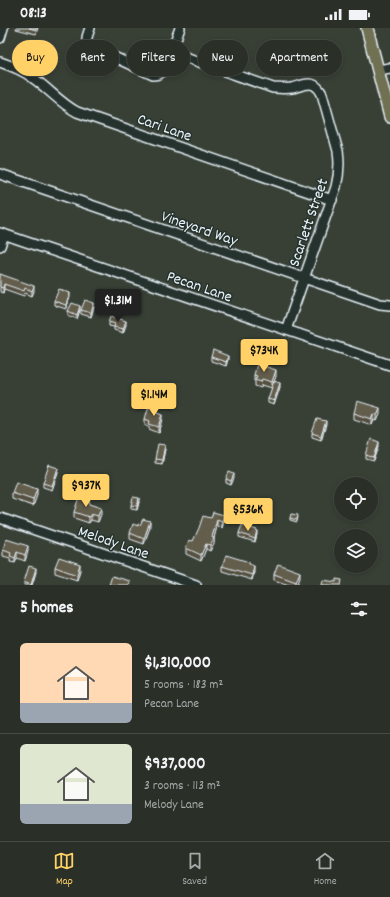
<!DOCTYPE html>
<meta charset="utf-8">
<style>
:root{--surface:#2a3028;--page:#323830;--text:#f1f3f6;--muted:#a5a9a8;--line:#464b45;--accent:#ffd166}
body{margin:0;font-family:Dekko,sans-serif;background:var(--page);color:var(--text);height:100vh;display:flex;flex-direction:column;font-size:15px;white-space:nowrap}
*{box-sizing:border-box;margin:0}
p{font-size:13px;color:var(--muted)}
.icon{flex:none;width:22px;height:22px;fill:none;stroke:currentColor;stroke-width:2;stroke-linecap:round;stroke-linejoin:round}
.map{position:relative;height:557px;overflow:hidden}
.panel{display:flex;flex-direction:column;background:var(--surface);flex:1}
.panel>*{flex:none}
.top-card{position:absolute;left:12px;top:12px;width:366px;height:36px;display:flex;gap:8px}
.fabs{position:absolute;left:334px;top:449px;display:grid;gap:8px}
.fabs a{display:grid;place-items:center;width:44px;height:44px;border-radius:50%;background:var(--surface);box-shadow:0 2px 6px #0003,0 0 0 1px var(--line);font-size:20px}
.price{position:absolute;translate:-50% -34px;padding:0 9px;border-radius:4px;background:var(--accent);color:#111;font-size:13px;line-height:26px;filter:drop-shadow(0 1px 2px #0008)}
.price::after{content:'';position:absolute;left:50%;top:24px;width:12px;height:9px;margin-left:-6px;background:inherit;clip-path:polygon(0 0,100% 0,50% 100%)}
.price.current{background:#222;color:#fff}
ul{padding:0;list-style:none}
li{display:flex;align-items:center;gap:12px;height:100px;padding:0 20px}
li+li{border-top:1px solid var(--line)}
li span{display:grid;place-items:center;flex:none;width:112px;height:80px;border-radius:6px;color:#555}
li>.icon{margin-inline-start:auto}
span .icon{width:48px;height:48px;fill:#fffc;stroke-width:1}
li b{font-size:17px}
h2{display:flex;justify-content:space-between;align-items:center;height:48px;padding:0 20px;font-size:17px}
.pill{padding:0 14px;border-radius:18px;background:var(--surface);box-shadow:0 2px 6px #0003,0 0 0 1px var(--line);font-size:14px;line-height:36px}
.pill.current{background:var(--accent);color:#111}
.status{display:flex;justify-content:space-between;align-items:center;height:28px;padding:0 20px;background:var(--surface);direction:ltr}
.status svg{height:11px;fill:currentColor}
.tabs{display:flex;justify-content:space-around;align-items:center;height:56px;border-top:1px solid var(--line);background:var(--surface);font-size:11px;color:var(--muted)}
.tabs a{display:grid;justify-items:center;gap:2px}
.tabs .current{color:var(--accent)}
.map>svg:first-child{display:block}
</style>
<div class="status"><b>08:13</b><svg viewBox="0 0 49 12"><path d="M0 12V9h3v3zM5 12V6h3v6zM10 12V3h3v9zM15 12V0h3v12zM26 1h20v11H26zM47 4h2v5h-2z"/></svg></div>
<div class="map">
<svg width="390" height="557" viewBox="0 0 390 557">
<rect width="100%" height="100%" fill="#384036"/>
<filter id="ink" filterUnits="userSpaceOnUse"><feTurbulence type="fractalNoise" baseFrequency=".025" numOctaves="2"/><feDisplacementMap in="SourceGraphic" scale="8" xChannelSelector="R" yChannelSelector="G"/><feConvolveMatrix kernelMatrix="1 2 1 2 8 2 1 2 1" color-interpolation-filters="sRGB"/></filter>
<g filter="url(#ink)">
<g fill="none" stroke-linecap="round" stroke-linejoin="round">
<defs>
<path id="minor" d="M90,0C88,7 84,12 90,18L153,47C159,47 162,45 165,41L180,0
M0,10L3,0
M171,24L273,60C279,60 286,61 292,60C298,59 308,54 314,57C318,59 320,62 322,66L338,123C340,136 339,147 336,159L286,302
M0,34C12,38 23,42 33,50C49,61 60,75 77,84L332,172
M378,42L390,40
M0,146L380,276L390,277
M0,205L390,337
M0,218L4,206
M0,490L196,557"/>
<path id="major" d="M367,0L390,89"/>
</defs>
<use href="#minor" stroke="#e8f1f8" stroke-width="12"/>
<use href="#major" stroke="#e8f1f8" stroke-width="14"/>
<use href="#minor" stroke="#26332d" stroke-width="9"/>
<use href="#major" stroke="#706f52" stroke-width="11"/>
</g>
<path fill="#555041" stroke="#e8f1f8" d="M16,0H38L36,6L16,1Z
M0,246L34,263L32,268L25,265L24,268L4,261L3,265L0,264Z
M70,269L66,281L54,277V273Z
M94,279L91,289L81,286V282Z
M80,282L77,291L68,287V283Z
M109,294L126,297L123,305L114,302V299L109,298Z
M211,329L228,331L226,338L211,333Z
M254,347L276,348L274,353L280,359L274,377L268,375V371L272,360L262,357L261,360L255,358V353H254Z
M354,385L380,386L377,393L374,392L372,397L354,391Z
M145,391H163L159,405L149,401V398L145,397Z
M326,397L321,412L312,409V405Z
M379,418L374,433L366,431V427Z
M165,421L162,436L155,435V431Z
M58,444L52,462L43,459V455Z
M234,450L231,457L226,455V451Z
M12,465L37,467L33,478L12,471Z
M139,474L137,482L131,481V477Z
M90,477L101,486L98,494L91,492L89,495L74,490V484Z
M298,489L297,494L290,492V490Z
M211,490L224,493L222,500L217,498L214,510V515L210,523L206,521L201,533L186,526V520L193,513Z
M140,497L150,499L144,516L130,511V505L138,498Z
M239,505L257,506L255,514L239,509Z
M3,522L28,523L25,533L17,530L15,535L10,534V530L3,528Z
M249,536L254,544L252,552L222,543V538Z
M55,539L80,542L77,552L55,545Z
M36,544L32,557H24V554Z
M274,546L300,550L297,557H289L274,552Z"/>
<path fill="#454135" stroke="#e8f1f8" d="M4,256V261L3,265V260Z
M34,258V263L32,268V263Z
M70,265V269L66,281V277Z
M94,275V279L91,289V285Z
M80,278V282L77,291V287Z
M126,293V297L123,305V301Z
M228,328V331L226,338V334Z
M276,342V348L272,360V354Z
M280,355V359L274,377V373Z
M380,380V386L377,393V387Z
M163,386V391L159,405V399Z
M374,386V392L372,397V391Z
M326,393V397L321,412V408Z
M379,414V418L374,433V430Z
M165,417V421L162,436V432Z
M58,440V444L52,462V458Z
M234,446V450L231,457V453Z
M37,461V467L33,478V472Z
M139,470V474L137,482V478Z
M101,480V486L98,494V488Z
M91,486V492L89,495V489Z
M224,487V493L222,500V494Z
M217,492V498L214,510V515L210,523V517L212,509Z
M150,493V499L144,516V511Z
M257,502V506L255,514V511Z
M206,516V521L201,533V527Z
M28,518V523L25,533V527Z
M17,524V530L15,535V530Z
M80,536V542L77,552V547Z
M254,538V544L252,552V547Z
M36,540V544L32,557H31Z
M300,544V550L297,557H296V554Z"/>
<path fill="#635d4c" stroke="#e8f1f8" d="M29,0H36V2Z
M0,246L34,258L32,263L25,260L24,263L4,256L3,260L0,259Z
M59,261L70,265L66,277L54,273Z
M85,272L94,275L91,285L81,282Z
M72,275L80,278L77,287L68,283Z
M111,288L126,293L123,301L114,299L115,296L109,294Z
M213,322L228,328L226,334L211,329Z
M257,336L276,342L272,354L262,351L261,354L255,352L257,348L254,347Z
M274,353L280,355L274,373L268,371Z
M357,373L380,380L377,387L374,386L372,391L354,385Z
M148,380L163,386L159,399L149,396L150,393L145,391Z
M317,391L326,393L321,408L312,405Z
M371,411L379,414L374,430L366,427Z
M158,416L165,417L162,432L155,431Z
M49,437L58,440L52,458L43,455Z
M229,444L234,446L231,453L226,451Z
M16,454L37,461L33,472L12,465Z
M79,469L90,473L89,476L101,480L98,488L91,486L89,489L74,484Z
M133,469L139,470L137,478L131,477Z
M213,484L224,487L222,494L217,492L212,509L214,510L210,517L206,516L201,527L186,520L189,512L193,513L199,500L203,488L211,490Z
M291,486L298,487L297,492L290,490Z
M143,491L150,493L144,511L130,505L133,496L138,498V496L140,497Z
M242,497L257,502L255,511L239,505Z
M6,511L28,518L25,527L17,524L15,530L10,528L11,525L3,522Z
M226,527L249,534V536L254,538L252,547L222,538Z
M59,529L80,536L77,547L55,539Z
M278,536L300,544L296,554L274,546Z
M29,538L36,540L31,557L24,554Z
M112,548L130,553L129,557H109Z
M336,551L342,552L341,557H322L323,552L336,554Z"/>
</g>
<g text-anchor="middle" stroke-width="3" stroke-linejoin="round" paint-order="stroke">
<g font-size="16" fill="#e8f1f8" stroke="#26332d">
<text transform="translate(165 98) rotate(19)" y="6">Cari Lane</text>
<text transform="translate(307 194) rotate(-71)" y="6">Scarlett Street</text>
<text transform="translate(200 199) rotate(19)" y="6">Vineyard Way</text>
<text transform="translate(200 257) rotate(19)" y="6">Pecan Lane</text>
<text transform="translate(114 513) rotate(19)" y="6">Melody Lane</text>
</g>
</g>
</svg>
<div class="fabs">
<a><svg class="icon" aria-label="locate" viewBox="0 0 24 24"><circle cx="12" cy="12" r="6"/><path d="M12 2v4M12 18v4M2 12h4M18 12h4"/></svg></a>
<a><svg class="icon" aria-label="layers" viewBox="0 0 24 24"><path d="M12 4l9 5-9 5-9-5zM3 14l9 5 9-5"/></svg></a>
</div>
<b class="price current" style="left:118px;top:295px">$1.31M</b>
<b class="price" style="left:264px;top:345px">$734K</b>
<b class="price" style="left:154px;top:389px">$1.14M</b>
<b class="price" style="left:86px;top:480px">$937K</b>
<b class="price" style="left:248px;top:504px">$536K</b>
<div class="top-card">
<a class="pill current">Buy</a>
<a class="pill">Rent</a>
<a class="pill">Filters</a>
<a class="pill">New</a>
<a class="pill">Apartment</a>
</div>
</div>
<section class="panel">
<h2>5 homes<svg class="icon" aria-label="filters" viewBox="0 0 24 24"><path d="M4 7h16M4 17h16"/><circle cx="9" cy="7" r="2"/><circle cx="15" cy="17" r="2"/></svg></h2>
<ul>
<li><span style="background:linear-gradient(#ffd9b3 75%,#9aa5b1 0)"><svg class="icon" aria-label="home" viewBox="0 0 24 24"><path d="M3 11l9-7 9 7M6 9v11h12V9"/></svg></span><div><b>$1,310,000</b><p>5 rooms · 183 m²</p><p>Pecan Lane</p></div></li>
<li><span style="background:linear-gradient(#dfe7d0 75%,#9aa5b1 0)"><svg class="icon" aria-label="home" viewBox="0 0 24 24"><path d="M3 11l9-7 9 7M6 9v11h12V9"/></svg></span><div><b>$937,000</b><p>3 rooms · 113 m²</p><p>Melody Lane</p></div></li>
</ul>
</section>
<nav class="tabs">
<a class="current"><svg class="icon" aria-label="map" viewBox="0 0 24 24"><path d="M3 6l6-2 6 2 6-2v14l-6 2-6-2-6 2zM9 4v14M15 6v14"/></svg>Map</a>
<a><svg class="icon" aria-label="saved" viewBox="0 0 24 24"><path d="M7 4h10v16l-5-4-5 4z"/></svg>Saved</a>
<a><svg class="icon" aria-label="home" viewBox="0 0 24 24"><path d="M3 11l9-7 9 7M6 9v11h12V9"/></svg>Home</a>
</nav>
